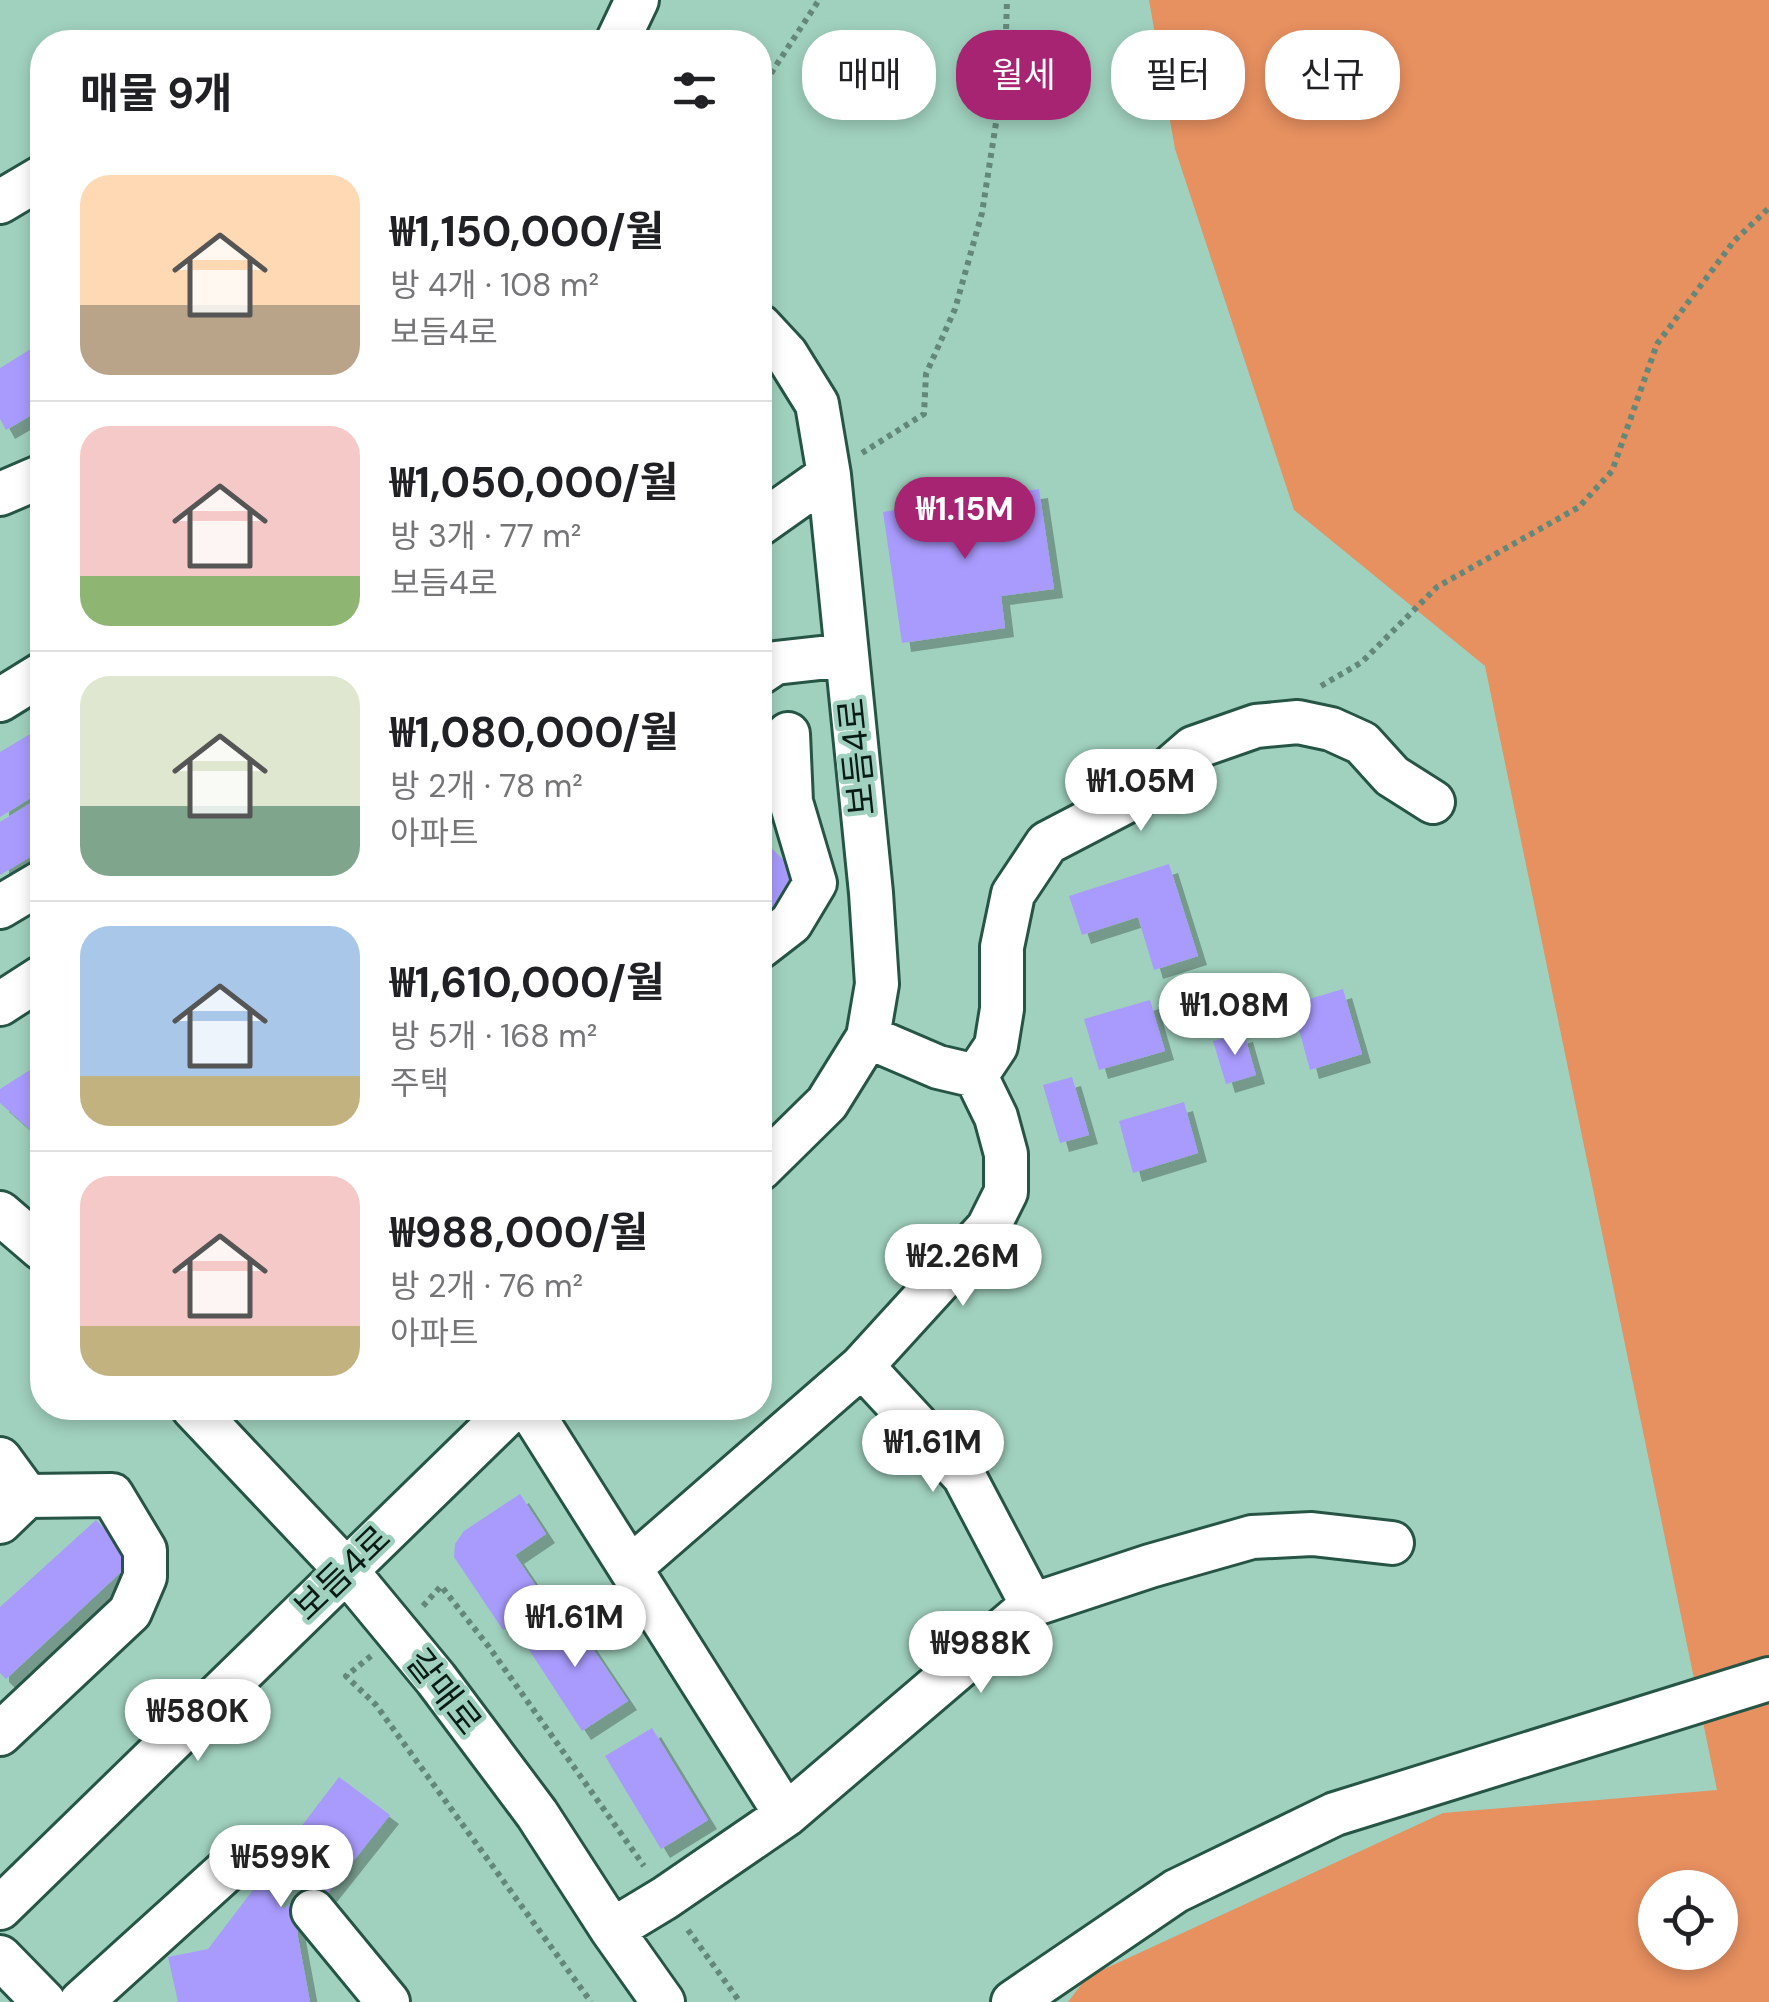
<!DOCTYPE html>
<html lang="ko">
<meta charset="utf-8">
<style>
:root{--surface:#fff;--page:#f2f2f2;--text:#202124;--muted:#757577;--line:#e0e0e0;--accent:#a62472}
body{margin:0;font-family:"DM Sans","Noto Sans KR",sans-serif;background:var(--page);color:var(--text);height:100vh;display:flex;flex-direction:column;font-size:38px;white-space:nowrap}
*{box-sizing:border-box;margin:0}
p{font-size:32px;color:var(--muted)}
.icon{flex:none;width:55px;height:55px;fill:none;stroke:currentColor;stroke-width:2;stroke-linecap:round;stroke-linejoin:round}
.map{position:relative;flex:1;overflow:hidden}
.panel{position:absolute;left:30px;top:30px;width:742px;height:1390px;display:flex;flex-direction:column;background:var(--surface);border-radius:40px;box-shadow:0 5px 15px #0003}
.panel>*{flex:none}
.banner{position:absolute;left:802px;top:30px;width:815px;height:90px;display:flex;gap:20px}
.tools{position:absolute;left:1638px;top:1870px;display:grid;gap:20px}
.tools a{display:grid;place-items:center;width:100px;height:100px;border-radius:50%;background:var(--surface);box-shadow:0 5px 15px #0003;font-size:50px}
.price{position:absolute;translate:-50% -85px;padding:0 22px;border-radius:35px;background:#fff;color:#222;font-size:32px;line-height:65px;filter:drop-shadow(0 2px 5px #0008)}
.price::after{content:'';position:absolute;left:50%;top:60px;width:30px;height:22px;margin-left:-15px;background:inherit;clip-path:polygon(0 0,100% 0,50% 100%)}
.price.on{background:var(--accent);color:#fff}
ul{padding:0;list-style:none}
li{display:flex;align-items:center;gap:30px;height:250px;padding:0 50px}
li+li{border-top:2px solid var(--line)}
li span{display:grid;place-items:center;flex:none;width:280px;height:200px;border-radius:30px;color:#555}
li>.icon{margin-inline-start:auto}
span .icon{width:120px;height:120px;fill:#fffc;stroke-width:1}
li b{font-size:42px}
h2{display:flex;justify-content:space-between;align-items:center;height:120px;padding:0 50px;font-size:42px}
.pill{padding:0 35px;border-radius:40px;background:var(--surface);box-shadow:0 5px 15px #0003;font-size:35px;line-height:90px}
.pill.on{background:var(--accent);color:#fff}
.map>svg:first-child{display:block}
</style>
<div class="map">
<svg width="1769" height="2002" viewBox="0 0 1769 2002">
<defs>
<filter id="shadow"><feDropShadow dx="9" dy="9" stdDeviation="0" flood-color="#0004"/></filter>
</defs>
<rect width="100%" height="100%" fill="#a0d1be"/>
<path fill="#e79060" fill-rule="evenodd" d="M1149,0H1769V2002H1068L1087,1977L1443,1813L1717,1790L1485,666L1294,510L1175,149ZM1655,1888H1720V1952H1655Z"/>
<path fill="#a99bfd" filter="url(#shadow)" d="M42,342V409L6,430L0,419V368Z
M1039,489L1054,589L1001,596L1005,628L902,643L883,512Z
M42,727V791L0,817V752Z
M760,728L780,734L761,789H760Z
M42,796V850L0,875V822Z
M760,837L807,884L769,925L760,916Z
M1169,864L1198,956L1154,970L1138,917L1082,935L1069,896Z
M1343,989L1362,1054L1310,1070L1292,1004Z
M1150,1000L1165,1051L1099,1070L1084,1019Z
M42,1021V1140L0,1103V1089L33,1068L30,1029Z
M1244,1033L1256,1075L1226,1084L1213,1041Z
M1072,1077L1089,1135L1060,1143L1043,1085Z
M1184,1102L1198,1153L1133,1173L1119,1121Z
M520,1494L546,1534L515,1555L546,1601L503,1630L454,1557L455,1544L464,1531Z
M96,1520L134,1560L6,1679L0,1673V1607Z
M567,1610L628,1701L582,1731L522,1639Z
M652,1728L708,1820L661,1849L605,1756Z
M339,1777L390,1815L297,1932L310,2002H178L168,1957L208,1949Z"/>
<g fill="none" stroke-linecap="round" stroke-linejoin="round">
<path stroke="#82ad9c" stroke-width="42" stroke-dasharray="42 21" stroke-linecap="butt" d="M273,1863L313,1911"/>
<defs>
<path id="minor" d="M617,42L637,0
M0,202L42,177
M760,326L786,354L817,404L829,475L871,893L877,984L868,1037L827,1103L760,1169
M0,494L42,476
M760,524L829,475
M760,673L775,663L847,655
M0,700L42,674
M0,907L42,882
M760,947L791,923L815,883L791,802L788,734
M0,1004L42,977
M976,1076L996,1046L1002,1009V947L1013,894L1047,843L1139,795L1193,748L1256,726L1298,722L1331,729L1362,743L1392,776L1433,802
M0,1213L42,1249
M862,1366L964,1476L1032,1605
M193,1408L345,1569L436,1679L537,1814L612,1930L663,2002
M529,1408L786,1815
M0,1459L27,1496
M0,1522L27,1496L112,1495L145,1550V1577L130,1612L0,1734
M630,1568L862,1366L988,1228L1006,1192V1154L996,1117L976,1076L938,1067L868,1037
M0,1908L513,1408
M313,1911L388,2002
M612,1930L665,1898L786,1815L1032,1605L1150,1566L1252,1537L1312,1534L1392,1543
M0,1957L44,2002
M81,2002L239,1859L265,1854L273,1863
M1013,2002L1176,1891L1335,1814L1769,1679"/>
</defs>
<use href="#minor" stroke="#265545" stroke-width="48"/>
<path stroke="#63887a" stroke-width="6" stroke-dasharray="5 5" stroke-linecap="butt" d="M760,90L819,0
M862,453L924,414L926,374L955,309L982,213L1005,65L1007,0
M1321,686L1362,662L1437,587L1579,507L1612,471L1657,344L1734,241L1769,208
M423,1606L441,1586L489,1647L644,1866
M371,1656L346,1676L376,1705L591,2002
M688,1930L740,2002"/>
<use href="#minor" stroke="#fff" stroke-width="42"/>
</g>
<g text-anchor="middle" stroke-width="9" stroke-linejoin="round" paint-order="stroke">
<g font-size="35" fill="#081c15" stroke="#a0d1be">
<text transform="translate(857 757) rotate(-96)" y="12">보듬4로</text>
<text transform="translate(342 1573) rotate(-44)" y="12">보듬4로</text>
<text transform="translate(444 1692) rotate(52)" y="12">갈매로</text>
</g>
</g>
</svg>
<div class="tools">
<a><svg class="icon" aria-label="locate" viewBox="0 0 24 24"><circle cx="12" cy="12" r="6"/><path d="M12 2v4M12 18v4M2 12h4M18 12h4"/></svg></a>
</div>
<b class="price on" style="left:965px;top:562px">₩1.15M</b>
<b class="price" style="left:1141px;top:834px">₩1.05M</b>
<b class="price" style="left:1235px;top:1058px">₩1.08M</b>
<b class="price" style="left:963px;top:1309px">₩2.26M</b>
<b class="price" style="left:933px;top:1495px">₩1.61M</b>
<b class="price" style="left:575px;top:1670px">₩1.61M</b>
<b class="price" style="left:981px;top:1696px">₩988K</b>
<b class="price" style="left:198px;top:1764px">₩580K</b>
<b class="price" style="left:281px;top:1910px">₩599K</b>
<div class="banner">
<a class="pill">매매</a>
<a class="pill on">월세</a>
<a class="pill">필터</a>
<a class="pill">신규</a>
</div>
<section class="panel">
<h2>매물 9개<svg class="icon" aria-label="filters" viewBox="0 0 24 24"><path d="M4 7h16M4 17h16"/><circle cx="9" cy="7" r="2"/><circle cx="15" cy="17" r="2"/></svg></h2>
<ul>
<li><span style="background:linear-gradient(#ffd9b3 65%,#b9a48a 0)"><svg class="icon" aria-label="home" viewBox="0 0 24 24"><path d="M3 11l9-7 9 7M6 9v11h12V9"/></svg></span><div><b>₩1,150,000/월</b><p>방 4개 · 108 m²</p><p>보듬4로</p></div></li>
<li><span style="background:linear-gradient(#f6c9c9 75%,#8fb573 0)"><svg class="icon" aria-label="home" viewBox="0 0 24 24"><path d="M3 11l9-7 9 7M6 9v11h12V9"/></svg></span><div><b>₩1,050,000/월</b><p>방 3개 · 77 m²</p><p>보듬4로</p></div></li>
<li><span style="background:linear-gradient(#dfe7d0 65%,#7fa58c 0)"><svg class="icon" aria-label="home" viewBox="0 0 24 24"><path d="M3 11l9-7 9 7M6 9v11h12V9"/></svg></span><div><b>₩1,080,000/월</b><p>방 2개 · 78 m²</p><p>아파트</p></div></li>
<li><span style="background:linear-gradient(#a9c7e8 75%,#c2b280 0)"><svg class="icon" aria-label="home" viewBox="0 0 24 24"><path d="M3 11l9-7 9 7M6 9v11h12V9"/></svg></span><div><b>₩1,610,000/월</b><p>방 5개 · 168 m²</p><p>주택</p></div></li>
<li><span style="background:linear-gradient(#f6c9c9 75%,#c2b280 0)"><svg class="icon" aria-label="home" viewBox="0 0 24 24"><path d="M3 11l9-7 9 7M6 9v11h12V9"/></svg></span><div><b>₩988,000/월</b><p>방 2개 · 76 m²</p><p>아파트</p></div></li>
</ul>
</section>
</div>
